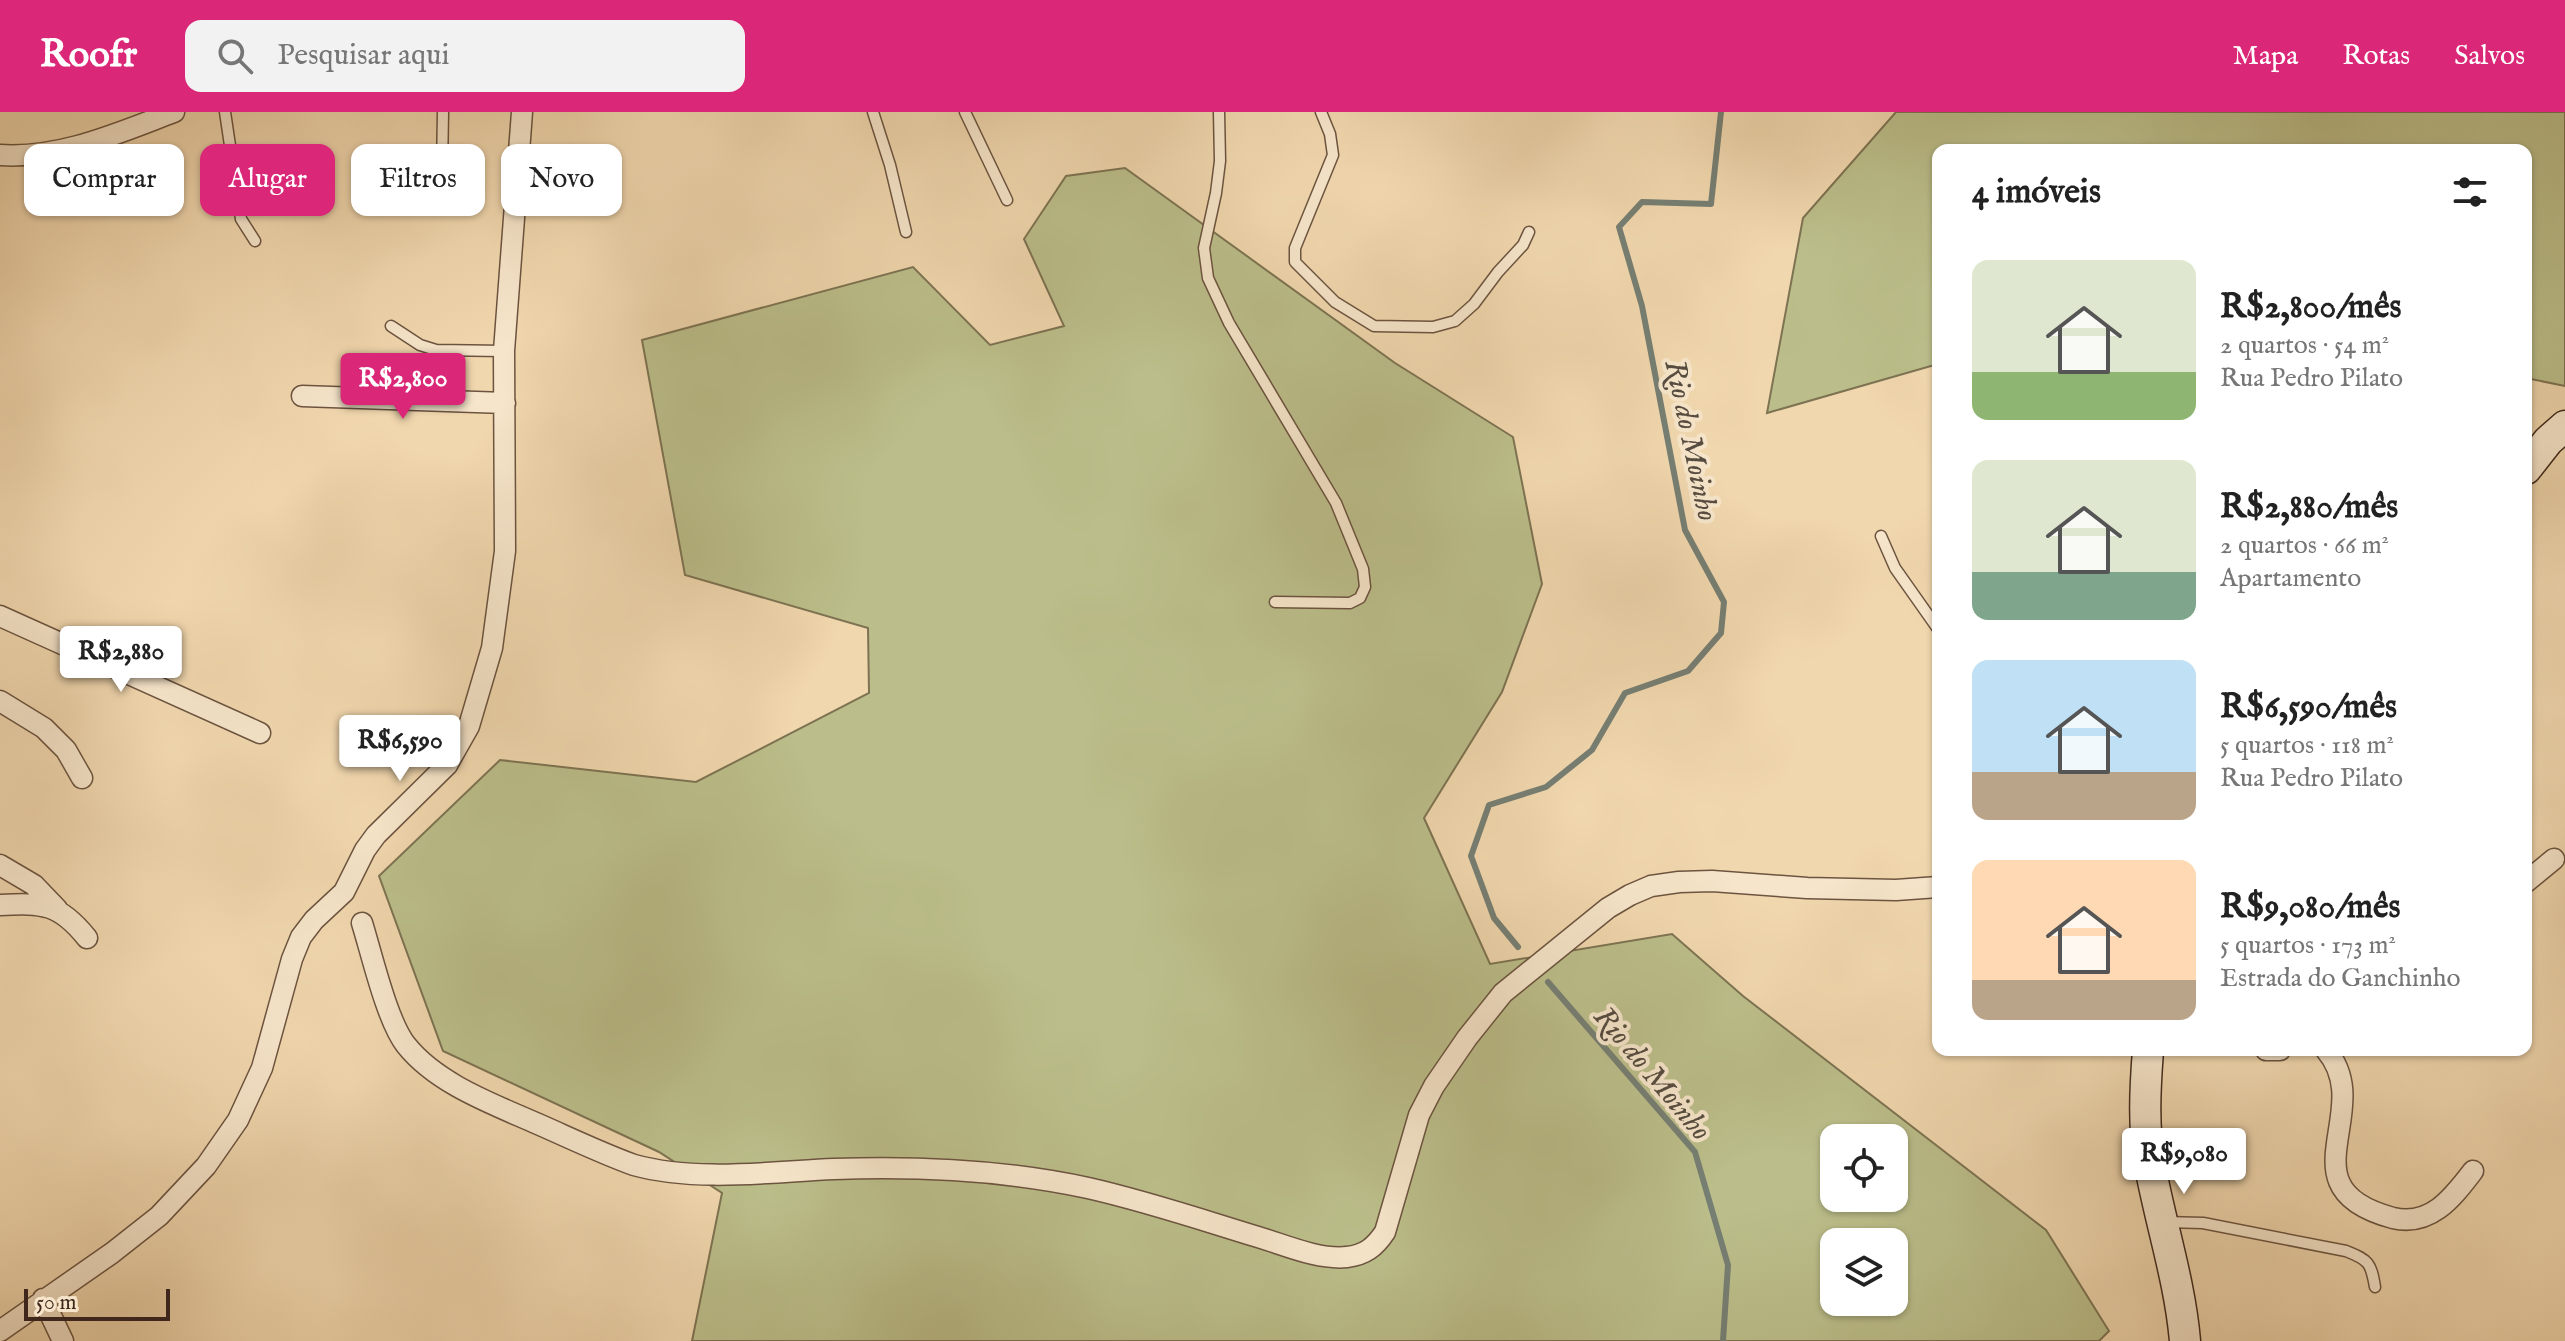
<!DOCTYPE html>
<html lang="pt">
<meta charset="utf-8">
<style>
:root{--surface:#fff;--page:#f2f2f2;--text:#222;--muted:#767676;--accent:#db2777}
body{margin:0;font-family:"IM FELL English",serif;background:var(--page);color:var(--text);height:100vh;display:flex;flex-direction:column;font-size:30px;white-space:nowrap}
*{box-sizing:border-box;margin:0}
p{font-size:26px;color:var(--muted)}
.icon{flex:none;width:44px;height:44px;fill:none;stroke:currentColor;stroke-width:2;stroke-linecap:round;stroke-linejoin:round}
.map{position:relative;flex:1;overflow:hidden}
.drawer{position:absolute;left:1932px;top:32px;width:600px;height:912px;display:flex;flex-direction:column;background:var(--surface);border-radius:16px;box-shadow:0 2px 6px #0004}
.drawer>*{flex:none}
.top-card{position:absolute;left:24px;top:32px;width:760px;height:72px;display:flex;gap:16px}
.controls{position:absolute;left:1820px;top:1012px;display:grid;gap:16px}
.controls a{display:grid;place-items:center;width:88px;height:88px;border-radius:16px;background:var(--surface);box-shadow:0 2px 6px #0004;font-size:40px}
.scale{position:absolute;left:24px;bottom:20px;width:146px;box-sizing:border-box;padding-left:8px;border:4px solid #3f281b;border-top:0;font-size:22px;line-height:28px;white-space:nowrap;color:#3f281b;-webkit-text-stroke:6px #f6e5ca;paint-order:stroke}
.price{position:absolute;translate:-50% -68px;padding:0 18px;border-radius:8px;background:#fff;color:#222;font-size:26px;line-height:52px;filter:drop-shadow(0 2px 4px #0008)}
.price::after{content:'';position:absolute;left:50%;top:48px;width:24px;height:18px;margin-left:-12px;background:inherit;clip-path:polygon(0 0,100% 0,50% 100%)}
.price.on{background:var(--accent);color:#fff}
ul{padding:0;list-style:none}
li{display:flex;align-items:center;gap:24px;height:200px;padding:0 40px}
li span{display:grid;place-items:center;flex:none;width:224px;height:160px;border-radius:16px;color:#555}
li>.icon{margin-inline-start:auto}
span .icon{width:96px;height:96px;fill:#fffc;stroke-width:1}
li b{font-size:34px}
h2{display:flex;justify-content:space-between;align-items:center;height:96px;padding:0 40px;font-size:34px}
.pill{padding:0 28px;border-radius:16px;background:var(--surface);box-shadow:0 2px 6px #0004;font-size:28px;line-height:72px}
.pill.on{background:var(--accent);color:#fff}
header{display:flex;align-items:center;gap:48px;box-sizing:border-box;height:112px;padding:0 40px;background:var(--accent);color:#fff}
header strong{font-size:38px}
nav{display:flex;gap:44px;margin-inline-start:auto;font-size:28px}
.search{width:560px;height:72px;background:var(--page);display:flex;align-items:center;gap:20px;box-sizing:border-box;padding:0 28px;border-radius:16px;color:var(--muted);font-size:30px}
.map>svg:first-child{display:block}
</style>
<header>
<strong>Roofr</strong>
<div class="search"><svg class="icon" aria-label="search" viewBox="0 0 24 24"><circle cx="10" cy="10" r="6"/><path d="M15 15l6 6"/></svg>Pesquisar aqui</div>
<nav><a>Mapa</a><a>Rotas</a><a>Salvos</a></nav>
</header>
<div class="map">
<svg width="2565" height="1229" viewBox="0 0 2565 1229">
<rect width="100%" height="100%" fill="#f1d7ae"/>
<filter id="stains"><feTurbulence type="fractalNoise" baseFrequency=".0025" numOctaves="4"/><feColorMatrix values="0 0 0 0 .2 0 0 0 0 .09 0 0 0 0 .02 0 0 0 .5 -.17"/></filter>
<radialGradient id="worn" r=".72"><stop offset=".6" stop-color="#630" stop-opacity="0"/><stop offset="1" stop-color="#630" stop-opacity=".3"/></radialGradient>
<path fill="#bbbe8a" stroke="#7d7352" stroke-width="2" fill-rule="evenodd" d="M1896,0H2565V274L2526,266V38H1938V252L1767,301L1803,106Z
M1125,56L1395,251L1513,325L1542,472L1502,580L1424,706L1490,852L1672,822L1743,884L2046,1118L2109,1219L2099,1229H692L722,1081L659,1040L443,939L379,764L500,648L696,670L869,581L868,516L685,463L642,228L913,155L990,233L1064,214L1024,127L1066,64ZM1834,1026H1894V1086H1834ZM1834,1130H1894V1190H1834Z"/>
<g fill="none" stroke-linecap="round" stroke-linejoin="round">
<path stroke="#767f73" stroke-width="6" d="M1518,835L1494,806L1471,744L1489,693L1546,675L1592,638L1625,581L1688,559L1721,521L1724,490L1685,418L1642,194L1619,115L1642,90L1711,92L1721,0
M1548,870L1695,1040L1728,1153L1723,1229"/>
<defs>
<path id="lane" d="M225,0L241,107L255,129
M873,0L890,53L906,120
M965,0L1007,88
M1219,0L1220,49L1216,81L1204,136L1208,166L1229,211L1336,391L1363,457L1365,475L1360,486L1350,491L1275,490
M1321,0L1330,22L1333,43L1295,136V150L1335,190L1374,214L1433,215L1455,209L1474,192L1498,160L1523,133L1529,120
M442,58L443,0
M391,214L420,233L436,238L504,239
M1881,424L1895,456L1938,517
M2164,1110L2203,1111L2346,1139C2369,1148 2371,1151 2375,1175"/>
<path id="street" d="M0,43C61,47 118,21 174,0
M302,284L505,291
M0,504L260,621
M0,589L44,616L66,638L82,666
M0,753L34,773L57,797
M2526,770L2554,747
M0,793C43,791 59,791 87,826
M362,811C372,843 387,909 406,933C437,972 493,992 538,1012C570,1026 601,1041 634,1053C696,1070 770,1060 834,1057C919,1054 1005,1058 1088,1076C1146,1089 1202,1108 1258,1125C1285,1133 1318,1148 1347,1145C1365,1143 1375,1135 1385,1120L1419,1003L1434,974L1467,926L1503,881L1608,796L1630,783L1651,774L1679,770L1712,769L1807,776L1896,778L1938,775
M2266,938H2280
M2326,938C2378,999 2280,1076 2393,1106C2431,1115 2453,1085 2473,1059
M43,1187L63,1229
M0,1219L112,1141L159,1104L206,1054L238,1008L262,956L292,847L301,825L314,808L344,780L365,738L376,723L447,653L469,614L492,536L505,439L504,239L522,0"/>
<path id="secondary" d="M2526,357L2548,329L2565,314
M2148,938C2145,977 2143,1016 2150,1054C2161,1113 2180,1170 2185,1229"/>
</defs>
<use href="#lane" stroke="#6c5440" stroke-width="13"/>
<use href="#street" stroke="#6c5440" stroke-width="23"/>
<use href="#secondary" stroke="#3f281b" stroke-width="33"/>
<use href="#lane" stroke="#f6e5ca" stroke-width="10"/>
<use href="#street" stroke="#f6e5ca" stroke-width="20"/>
<use href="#secondary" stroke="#f6e5ca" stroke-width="30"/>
</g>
<g text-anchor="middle" stroke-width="8" stroke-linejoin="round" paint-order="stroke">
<g font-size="30" font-style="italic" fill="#564c40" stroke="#f6e5ca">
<text transform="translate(1692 328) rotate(78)" y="10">Rio do Moinho</text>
<text transform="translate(1653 961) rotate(50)" y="10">Rio do Moinho</text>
</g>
</g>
<rect width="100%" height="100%" filter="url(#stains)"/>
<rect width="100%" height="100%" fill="url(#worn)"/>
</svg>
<div class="controls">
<a><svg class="icon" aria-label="locate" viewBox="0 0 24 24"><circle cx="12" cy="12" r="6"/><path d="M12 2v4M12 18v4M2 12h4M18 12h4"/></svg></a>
<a><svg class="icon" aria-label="layers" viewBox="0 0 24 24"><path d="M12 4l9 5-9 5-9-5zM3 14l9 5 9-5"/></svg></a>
</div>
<div class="scale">50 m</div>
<b class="price on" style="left:403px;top:309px">R$2,800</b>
<b class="price" style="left:121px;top:582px">R$2,880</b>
<b class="price" style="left:400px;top:671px">R$6,590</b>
<b class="price" style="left:2184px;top:1084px">R$9,080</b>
<div class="top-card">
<a class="pill">Comprar</a>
<a class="pill on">Alugar</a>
<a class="pill">Filtros</a>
<a class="pill">Novo</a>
</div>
<section class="drawer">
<h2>4 imóveis<svg class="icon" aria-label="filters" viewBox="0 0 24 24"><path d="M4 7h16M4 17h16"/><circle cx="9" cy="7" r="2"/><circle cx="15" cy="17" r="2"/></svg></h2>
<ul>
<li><span style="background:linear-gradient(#dfe7d0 70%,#8fb573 0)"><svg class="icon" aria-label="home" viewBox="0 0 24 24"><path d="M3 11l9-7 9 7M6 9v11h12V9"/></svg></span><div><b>R$2,800/mês</b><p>2 quartos · 54 m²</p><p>Rua Pedro Pilato</p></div></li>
<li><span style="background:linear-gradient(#dfe7d0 70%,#7fa58c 0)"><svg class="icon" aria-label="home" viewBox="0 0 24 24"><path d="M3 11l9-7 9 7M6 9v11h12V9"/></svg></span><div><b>R$2,880/mês</b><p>2 quartos · 66 m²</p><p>Apartamento</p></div></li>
<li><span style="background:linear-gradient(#bfe0f5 70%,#b9a48a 0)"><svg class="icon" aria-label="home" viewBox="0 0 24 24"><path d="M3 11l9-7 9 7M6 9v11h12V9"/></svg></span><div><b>R$6,590/mês</b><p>5 quartos · 118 m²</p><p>Rua Pedro Pilato</p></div></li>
<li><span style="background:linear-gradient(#ffd9b3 75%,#b9a48a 0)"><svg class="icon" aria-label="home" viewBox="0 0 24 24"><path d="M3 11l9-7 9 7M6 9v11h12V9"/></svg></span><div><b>R$9,080/mês</b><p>5 quartos · 173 m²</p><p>Estrada do Ganchinho</p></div></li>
</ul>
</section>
</div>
